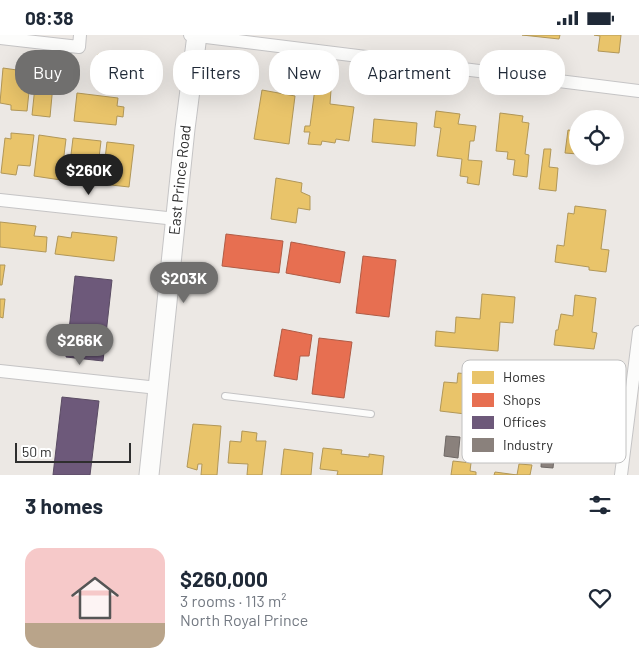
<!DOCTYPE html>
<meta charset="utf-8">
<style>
:root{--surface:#fff;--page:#f2f2f3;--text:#1f2937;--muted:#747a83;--accent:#706f6e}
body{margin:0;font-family:Barlow,sans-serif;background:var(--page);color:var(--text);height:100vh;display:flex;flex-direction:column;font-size:19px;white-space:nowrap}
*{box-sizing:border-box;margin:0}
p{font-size:16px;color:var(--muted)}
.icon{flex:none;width:28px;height:28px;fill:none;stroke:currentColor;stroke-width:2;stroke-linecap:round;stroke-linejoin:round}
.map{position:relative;height:440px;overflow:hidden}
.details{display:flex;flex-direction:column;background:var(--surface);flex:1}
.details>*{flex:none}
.guide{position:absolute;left:15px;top:15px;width:610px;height:45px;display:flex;gap:10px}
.controls{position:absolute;left:569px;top:75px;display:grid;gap:10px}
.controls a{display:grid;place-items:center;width:55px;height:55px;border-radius:50%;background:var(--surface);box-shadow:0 5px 20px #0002;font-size:25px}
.scale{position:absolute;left:15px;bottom:12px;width:116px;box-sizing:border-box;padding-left:5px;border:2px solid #2e2e2e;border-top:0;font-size:14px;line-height:18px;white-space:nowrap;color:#2e2e2e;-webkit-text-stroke:4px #fff;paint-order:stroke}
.price{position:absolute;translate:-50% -42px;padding:0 11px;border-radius:18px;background:var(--accent);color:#fff;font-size:16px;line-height:32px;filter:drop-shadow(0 1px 2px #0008)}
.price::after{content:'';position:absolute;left:50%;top:30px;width:15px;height:11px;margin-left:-8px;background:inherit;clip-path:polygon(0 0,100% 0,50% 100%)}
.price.on{background:#222;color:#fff}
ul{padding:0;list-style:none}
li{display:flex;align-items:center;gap:15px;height:125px;padding:0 25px}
li span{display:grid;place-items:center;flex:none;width:140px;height:100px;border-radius:15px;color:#555}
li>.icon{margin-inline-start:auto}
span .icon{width:60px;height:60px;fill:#fffc;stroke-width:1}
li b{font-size:21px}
h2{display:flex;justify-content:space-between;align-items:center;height:60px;padding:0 25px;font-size:21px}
.chip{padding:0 18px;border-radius:20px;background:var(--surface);box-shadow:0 5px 20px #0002;font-size:18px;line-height:45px}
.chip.on{background:var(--accent);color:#fff}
.status{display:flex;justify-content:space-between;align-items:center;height:35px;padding:0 25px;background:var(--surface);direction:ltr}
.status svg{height:14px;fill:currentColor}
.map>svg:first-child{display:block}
</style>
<div class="status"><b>08:38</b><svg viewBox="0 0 49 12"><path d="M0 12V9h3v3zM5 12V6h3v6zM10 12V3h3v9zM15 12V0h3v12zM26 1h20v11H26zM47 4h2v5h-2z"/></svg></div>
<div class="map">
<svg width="639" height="440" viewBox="0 0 639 440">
<rect width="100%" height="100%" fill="#ece8e4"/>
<path fill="#e9c46a" stroke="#b19758" d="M522,0H560L559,4Z
M594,0H621L619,18L598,16L600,1Z
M98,19L137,23L136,33L142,34L141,44L135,43L134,54L94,49Z
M3,33L31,37L27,76L11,75V70L0,68Z
M40,38L54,39L50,82L32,80L36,42L40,43Z
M315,53L331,55L330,69L354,72L349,106L336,104L335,108L322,106L321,110L308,109L310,97H304L305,91H310Z
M262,55L295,61L289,109L254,104Z
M77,58L118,63L117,71L124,72L123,82L117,81L116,90L74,86Z
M436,76L460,79L458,89L476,91L474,106H470L468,125L482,126L479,150L467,148L468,142L460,141L462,124L437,121L441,93L434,92Z
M500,78L523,81L522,87L529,88L525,119L529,120L527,142L513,140L515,125L507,124L508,117L496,116Z
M374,84L417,88L415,111L372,107Z
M568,95L578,96V119L565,118Z
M11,98L34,100L30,131L18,130L16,140L1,138L5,103L11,104Z
M39,100L66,104L61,145L34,141Z
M73,103L101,106L96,148L68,145Z
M107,107L134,110L129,152L102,149Z
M544,114H551L549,132L558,133L556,156L539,154Z
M276,143L302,148L301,157L310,161V175L298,173L296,188L271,184Z
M575,171L606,175L601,214L609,215L606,237L589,235V232L555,227L557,210L564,211L568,178L574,179Z
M0,187L36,191L34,201L47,202L46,217L0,212Z
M72,197L117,202L114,226L55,219L58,201L71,203Z
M0,230H5L2,250H0Z
M482,259L515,262L513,288L500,287L498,316L435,311L436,296L455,298L456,282L480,284Z
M575,260L596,263L592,297L597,298L594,314L554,310L556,295H558L561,279L573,281Z
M0,264H5L3,283L0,282Z
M458,338L479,340L474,380L440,376L444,347L457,348Z
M193,389L221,391L217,440H201L202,429H198L197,435L187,432Z
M242,396L257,398L256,406H266L262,440H247L248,429L228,428L230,406L241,407Z
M323,413L342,415L341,419L369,422V419L384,421L382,440H337L338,436L320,434Z
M284,414L313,418L311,440H281Z
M453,426L471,428L470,436L476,437V440H451Z
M519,429L532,430L530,440H494L495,437L517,440Z"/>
<path fill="#e76f51" stroke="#b05c46" d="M226,199L283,206L279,238L222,231Z
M291,207L345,217L340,248L286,238Z
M363,221L396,225L389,282L356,278Z
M282,294L312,300L309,321H300L297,345L274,341Z
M319,303L352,307L344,363L312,359Z"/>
<path fill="#6d597a" stroke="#5a4c63" d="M75,241L112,245L103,326L66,322Z
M62,362L99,366L90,440H53Z"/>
<path fill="#8a817c" stroke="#6e6865" d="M446,401L460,402L458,423L444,421Z
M542,412L555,414L553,433L541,432Z"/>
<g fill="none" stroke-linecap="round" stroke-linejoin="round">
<defs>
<path id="service" d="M225,361L371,379"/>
<path id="minor" d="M190,0L639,56
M0,3L79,12L80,0
M0,165L176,184
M0,336L158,353
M621,440L639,297"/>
<path id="secondary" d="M149,440L185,94L197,0"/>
</defs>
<use href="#service" stroke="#c5c4c5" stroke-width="8"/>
<use href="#minor" stroke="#c5c4c5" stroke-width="14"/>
<use href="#secondary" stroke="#c5c4c5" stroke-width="21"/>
<use href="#service" stroke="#fcfcfb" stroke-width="6"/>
<use href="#minor" stroke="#fcfcfb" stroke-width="12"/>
<use href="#secondary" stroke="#fcfcfb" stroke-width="19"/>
</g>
<g text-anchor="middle" stroke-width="5" stroke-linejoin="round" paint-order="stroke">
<g font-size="15" fill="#2e2e2e" stroke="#fff">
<text transform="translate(180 145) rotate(-84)" y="5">East Prince Road</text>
</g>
</g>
<rect x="462" y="325" width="164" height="103" rx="8" fill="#fff" stroke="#c0c0c0" stroke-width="1"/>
<rect x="472" y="336" width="22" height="13" fill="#e9c46a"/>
<rect x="472" y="358" width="22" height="14" fill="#e76f51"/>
<rect x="472" y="381" width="22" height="13" fill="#6d597a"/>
<rect x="472" y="403" width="22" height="14" fill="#8a817c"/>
<g font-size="14" fill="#2e2e2e">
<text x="503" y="347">Homes</text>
<text x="503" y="370">Shops</text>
<text x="503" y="392">Offices</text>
<text x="503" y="415">Industry</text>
</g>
</svg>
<div class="controls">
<a><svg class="icon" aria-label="locate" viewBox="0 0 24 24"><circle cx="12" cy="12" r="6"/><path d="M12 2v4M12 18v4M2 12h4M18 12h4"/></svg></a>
</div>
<div class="scale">50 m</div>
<b class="price on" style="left:89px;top:161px">$260K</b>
<b class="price" style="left:184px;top:269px">$203K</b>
<b class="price" style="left:80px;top:331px">$266K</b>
<div class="guide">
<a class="chip on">Buy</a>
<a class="chip">Rent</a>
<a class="chip">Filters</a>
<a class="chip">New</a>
<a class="chip">Apartment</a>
<a class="chip">House</a>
</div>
</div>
<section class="details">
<h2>3 homes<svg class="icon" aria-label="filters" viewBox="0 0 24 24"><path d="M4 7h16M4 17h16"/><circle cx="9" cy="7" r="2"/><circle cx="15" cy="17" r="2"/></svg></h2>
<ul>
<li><span style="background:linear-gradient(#f6c9c9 75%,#b9a48a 0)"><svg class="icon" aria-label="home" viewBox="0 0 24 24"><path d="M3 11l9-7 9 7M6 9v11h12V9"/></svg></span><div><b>$260,000</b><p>3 rooms · 113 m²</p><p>North Royal Prince</p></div><svg class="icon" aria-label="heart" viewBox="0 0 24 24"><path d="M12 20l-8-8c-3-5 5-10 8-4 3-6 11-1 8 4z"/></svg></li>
</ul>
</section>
